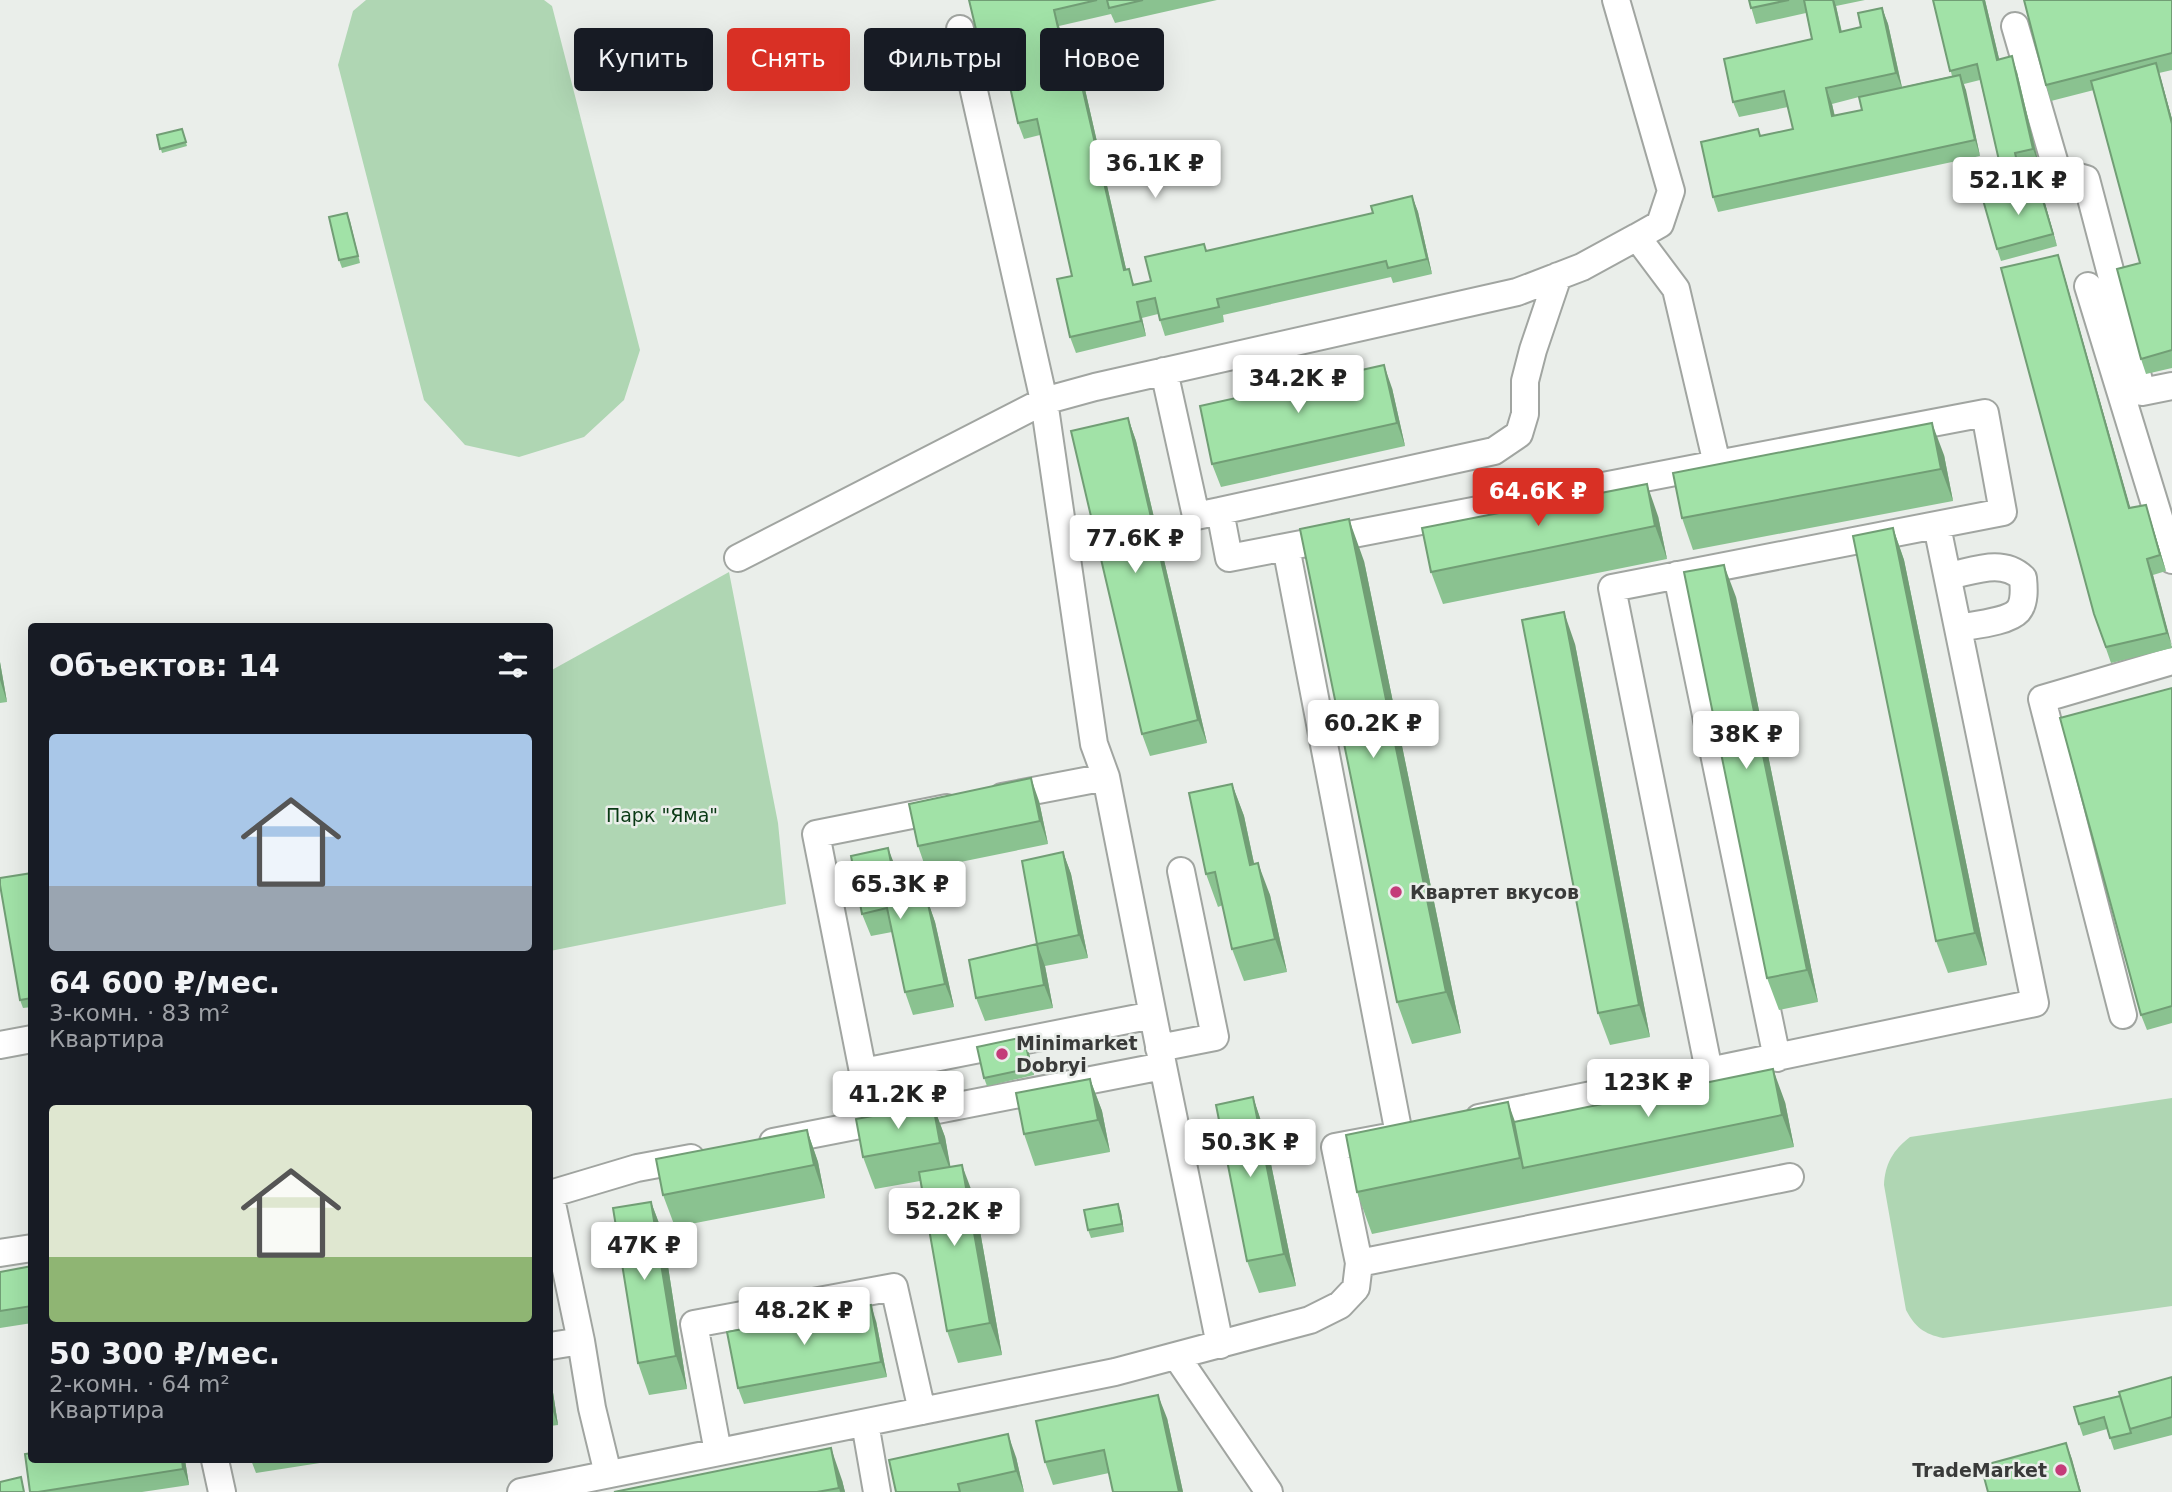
<!DOCTYPE html>
<html lang="ru">
<meta charset="utf-8">
<style>
:root{--surface:#171b24;--page:#242831;--text:#f1f3f6;--muted:#9ea1a6;--accent:#d93025}
body{margin:0;font-family:"DejaVu Sans",sans-serif;background:var(--page);color:var(--text);height:100vh;display:flex;flex-direction:column;font-size:26px;white-space:nowrap}
*{box-sizing:border-box;margin:0}
p{font-size:23px;color:var(--muted)}
.icon{flex:none;width:38px;height:38px;fill:none;stroke:currentColor;stroke-width:2;stroke-linecap:round;stroke-linejoin:round}
.map{position:relative;flex:1;overflow:hidden}
.side{position:absolute;left:28px;top:623px;width:525px;height:840px;display:flex;flex-direction:column;background:var(--surface);border-radius:7px;box-shadow:0 7px 28px #0002}
.side>*{flex:none}
.banner{position:absolute;left:574px;top:28px;width:665px;height:63px;display:flex;gap:14px}
.price{position:absolute;translate:-50% -60px;padding:0 16px;border-radius:7px;background:#fff;color:#222;font-size:23px;line-height:46px;filter:drop-shadow(0 2px 4px #0008)}
.price::after{content:'';position:absolute;left:50%;top:42px;width:21px;height:16px;margin-left:-10px;background:inherit;clip-path:polygon(0 0,100% 0,50% 100%)}
.price.on{background:var(--accent);color:#fff}
ul{padding:0;list-style:none}
li{display:grid;align-content:center;gap:14px;height:371px;padding:0 21px}
li span{display:grid;place-items:center;height:217px;border-radius:7px;color:#555}
li>.icon{margin-inline-start:auto}
span .icon{width:126px;height:126px;fill:#fffc;stroke-width:1}
li b{font-size:30px}
h2{display:flex;justify-content:space-between;align-items:center;height:84px;padding:0 21px;font-size:30px}
.chip{padding:0 24px;border-radius:7px;background:var(--surface);box-shadow:0 7px 28px #0002;font-size:24px;line-height:63px}
.chip.on{background:var(--accent);color:#fff}
.map>svg:first-child{display:block}
</style>
<div class="map">
<svg width="2172" height="1492" viewBox="0 0 2172 1492">
<rect width="100%" height="100%" fill="#eaeeea"/>
<path fill="#afd6b3" d="M366,0H544L552,6L640,350L624,400L584,437L519,457L465,445L424,400L338,65L353,11Z
M729,572L778,823L786,904L550,951V671Z
M2172,1098V1306L1943,1338C1924,1334 1915,1327 1906,1310L1884,1185C1885,1164 1893,1150 1910,1137Z"/>
<g fill="none" stroke-linecap="round" stroke-linejoin="round">
<defs>
<path id="minor" d="M2015,26L2057,171L2086,179L2142,392L2172,386
M960,29L1044,401L1094,744L1106,777
M2088,286L2172,560
M1164,371L1196,516L1220,511L1229,558L1286,547
M1220,511L1494,451L1519,434L1525,414V381L1533,350L1558,276
M738,558L1044,401L1095,387L1517,292L1582,267L1637,237
M1677,575L1777,1058
M1948,576C1974,571 2002,558 2023,578C2024,588 2025,603 2018,611C2008,622 1973,625 1958,628
M947,808L816,834L863,1072L1153,1015
M2123,1015L2042,699L2172,661
M0,1045L32,1039
M1159,1048L1215,1037L1181,871
M1163,1066L1220,1345
M1709,1071L2035,1003L1937,526
M1479,1118L1709,1071L1612,588L2003,512L1985,413L1717,464L1676,289L1637,237L1660,224L1671,191L1616,0
M1399,1134L1286,547L1717,464
M773,1142L1163,1066L1106,777L1002,797
M550,1194L637,1168L691,1158
M550,1194L581,1341L592,1408L608,1474
M0,1253L32,1248
M1359,1263L1790,1177
M550,1346L581,1341
M1177,1357L1269,1492
M865,1423L877,1492
M718,1452L694,1324L894,1287L922,1411
M215,1460L222,1492
M521,1492L1115,1372L1310,1320L1340,1305L1356,1288L1359,1263L1335,1147L1383,1138"/>
</defs>
<use href="#minor" stroke="#a1a5a1" stroke-width="30"/>
<use href="#minor" stroke="#fff" stroke-width="26"/>
</g>
<path fill="#8ac290" fill-rule="evenodd" d="M969,0H1217L1115,23L1111,14L1059,26L1065,49L1079,63L1126,269L1134,284L1151,281L1207,251L1373,213L1412,196L1418,212L1432,274L1393,283L1391,277L1223,315L1224,322L1165,336L1158,314L1142,318L1146,336L1076,353L1070,337L1072,276L1040,135L1024,139L1018,123L1002,53L984,57L979,42Z
M1749,0H1865L1836,6L1842,32L1861,27L1882,8L1888,24L1902,87L1952,76L1933,0H1985L1999,59L2017,72L2039,165L2021,169L2025,188L2043,196L2057,246L2001,261L1997,249L2009,192L2003,178L1980,80L1964,84L1980,156L1718,212L1713,197L1758,129L1760,136L1793,129L1788,107L1739,117L1733,102L1812,39L1806,13L1756,24ZM1859,97L1862,110L1835,116L1832,104Z
M2172,0V70L2159,73L2172,119V368L2146,374L2141,359L2140,263L2094,90L2051,101L2046,85Z
M182,129L187,146L162,153L157,135Z
M347,213L360,263L342,268L339,260Z
M2058,255L2063,271L2130,508L2146,505L2151,521L2166,571L2153,575L2172,648L2111,663L2094,614Z
M1392,388L1405,446L1221,487L1212,464Z
M1128,418L1136,441L1207,743L1150,756L1142,734Z
M1944,455L1953,501L1693,550L1682,518Z
M1658,516L1667,559L1443,604L1431,572Z
M1893,528L1904,560L1987,965L1948,973L1936,941Z
M1364,561L1461,1033L1412,1044L1397,1002Z
M1736,597L1818,1002L1779,1010L1767,978Z
M1575,644L1650,1037L1610,1045L1598,1013Z
M0,662L7,702L0,703Z
M2172,688V1023L2147,1030L2141,1015Z
M1232,784L1244,816L1254,863L1270,895L1287,972L1244,981L1232,949L1223,905L1218,907L1206,874Z
M1039,801L1048,844L926,869L918,846Z
M1063,852L1071,874L1088,958L1045,966L1053,1008L985,1021L976,998L1037,944Z
M897,871L903,905L927,899L935,922L954,1007L913,1015L905,992L892,932L871,936L862,914Z
M32,873V1007L23,1008L20,1000Z
M1027,1045L1034,1075L987,1086L984,1078Z
M1090,1079L1102,1111L1110,1152L1035,1166L1024,1134Z
M1253,1097L1264,1130L1296,1286L1259,1293L1247,1261Z
M1785,1102L1794,1147L1372,1234L1357,1192L1516,1122Z
M933,1105L945,1137L950,1167L974,1197L1002,1355L958,1363L947,1331L920,1181L875,1189L863,1157Z
M807,1130L818,1162L825,1198L675,1227L663,1195Z
M651,1202L663,1234L687,1389L649,1395L638,1363Z
M1118,1204L1121,1212L1124,1232L1091,1238L1088,1230Z
M32,1266V1323L0,1328V1272Z
M876,1321L887,1377L744,1404L738,1388Z
M2172,1377V1435L2114,1450L2107,1429L2083,1436L2079,1424L2120,1396Z
M550,1379L552,1386L558,1425L550,1426Z
M1167,1418L1183,1492H1113L1109,1473L1053,1485L1045,1462Z
M1016,1457L1024,1492H896Z
M32,1460H185L189,1485L142,1492H30Z
M251,1460H339L256,1473Z
M842,1480L845,1492H614Z"/>
<path fill="#719e75" d="M1833,0H1834L1836,6L1845,48L1840,32Z
M1983,0H1985L2003,75L1997,60Z
M1882,8L1888,24L1902,88L1896,73Z
M1054,10L1059,26L1068,65L1063,50Z
M1073,47L1079,63L1130,286L1124,270Z
M2012,56L2017,72L2039,165L2033,149Z
M2156,63L2161,79L2172,119V124Z
M1960,75L1966,90L1980,156L1975,140Z
M1826,88L1832,104L1838,132L1832,116Z
M2015,153L2021,169L2026,190L2020,174Z
M2038,184L2043,196L2057,246L2053,234Z
M1412,196L1418,212L1432,274L1427,259Z
M347,213L350,221L360,263L358,256Z
M2058,255L2063,271L2135,524L2129,508Z
M1137,302L1142,318L1146,336L1141,321Z
M1384,365L1392,388L1405,446L1397,423Z
M1128,418L1136,441L1207,743L1198,720Z
M1932,423L1944,455L1953,501L1941,469Z
M1647,484L1658,516L1667,559L1655,526Z
M2146,505L2151,521L2166,571L2160,555Z
M1349,519L1364,561L1461,1033L1446,992Z
M1893,528L1904,560L1987,965L1975,933Z
M2147,559L2153,575L2172,646L2167,633Z
M1724,565L1736,597L1818,1002L1807,970Z
M1564,612L1575,644L1650,1037L1639,1005Z
M0,662L7,702L0,680Z
M1031,778L1039,801L1048,844L1040,821Z
M1232,784L1244,816L1261,897L1250,865Z
M888,848L897,871L908,928L900,906Z
M1063,852L1071,874L1088,958L1079,935Z
M1258,863L1270,895L1287,972L1275,939Z
M927,899L935,922L954,1007L945,984Z
M1037,944L1045,966L1053,1008L1044,985Z
M1024,1037L1027,1045L1034,1075L1031,1068Z
M1773,1069L1785,1102L1794,1147L1782,1115Z
M1090,1079L1102,1111L1110,1152L1098,1120Z
M1253,1097L1264,1130L1296,1286L1284,1254Z
M1508,1102L1523,1144V1168L1520,1158Z
M933,1105L945,1137L952,1175L940,1143Z
M807,1130L818,1162L825,1198L814,1165Z
M962,1165L974,1197L1002,1355L990,1323Z
M651,1202L663,1234L687,1389L676,1356Z
M1118,1204L1121,1212L1124,1232L1122,1224Z
M871,1305L876,1321L887,1377L881,1362Z
M550,1379L552,1386L558,1425L552,1409L550,1391Z
M1158,1395L1167,1418L1183,1492H1179Z
M1008,1434L1016,1457L1024,1492L1016,1471Z
M2066,1443L2072,1459L2081,1492H2080Z
M831,1448L842,1480L845,1492H840L839,1488Z
M182,1460H185L189,1485L183,1469Z"/>
<path fill="#a1e2a7" stroke="#719e75" stroke-width="2" d="M969,0H1097L1054,10L1063,50L1073,47L1124,270L1129,269L1133,285L1151,281L1145,257L1204,244L1206,251L1373,213L1371,206L1412,196L1427,259L1388,268L1386,261L1217,299L1219,307L1160,320L1155,298L1137,302L1141,321L1070,337L1057,279L1072,276L1037,119L1018,123L999,37L979,42Z
M1107,0H1143L1109,8Z
M1749,0H1789L1751,8Z
M1804,0H1833L1840,32L1861,27L1858,13L1882,8L1896,73L1826,88L1832,116L1862,110L1859,97L1960,75L1975,140L1713,197L1701,142L1758,129L1760,136L1793,129L1784,91L1733,102L1724,59L1812,39Z
M1933,0H1983L1997,60L2012,56L2033,149L2015,153L2020,174L2003,178L1977,64L1950,71Z
M2024,0H2172V53L2046,85Z
M2156,63L2172,124V350L2141,359L2117,269L2140,263L2091,81Z
M182,129L186,142L160,149L157,135Z
M2038,184L2053,234L1997,249L1983,200Z
M347,213L358,256L339,260L329,217Z
M2058,255L2129,508L2146,505L2160,555L2147,559L2167,633L2106,647L2094,614L2001,268Z
M1384,365L1397,423L1212,464L1200,406Z
M1128,418L1198,720L1142,734L1071,431Z
M1932,423L1941,469L1682,518L1673,473Z
M1647,484L1655,526L1431,572L1422,528Z
M1349,519L1446,992L1397,1002L1300,529Z
M1893,528L1975,933L1936,941L1853,536Z
M1724,565L1807,970L1767,978L1684,572Z
M1564,612L1639,1005L1598,1013L1522,620Z
M2172,688V1006L2141,1015L2060,718Z
M1031,778L1040,821L918,846L909,804Z
M1232,784L1250,865L1258,863L1275,939L1232,949L1215,872L1206,874L1189,793Z
M888,848L900,906L927,899L945,984L905,992L887,908L862,914L851,856Z
M1063,852L1079,935L1037,944L1044,985L976,998L969,960L1037,944L1022,861Z
M32,873V998L20,1000L0,885V878Z
M1024,1037L1031,1068L984,1078L977,1047Z
M1773,1069L1782,1115L1523,1168L1514,1122Z
M1090,1079L1098,1120L1024,1134L1016,1093Z
M1253,1097L1284,1254L1247,1261L1216,1105Z
M1508,1102L1520,1158L1357,1192L1346,1135Z
M933,1105L940,1143L863,1157L856,1119Z
M807,1130L814,1165L663,1195L656,1159Z
M962,1165L990,1323L947,1331L919,1172Z
M651,1202L676,1356L638,1363L613,1208Z
M1118,1204L1122,1224L1088,1230L1084,1210Z
M32,1266V1306L0,1311V1272Z
M871,1305L881,1362L738,1388L727,1332Z
M2172,1377V1417L2130,1429L2119,1392Z
M550,1391L552,1409L550,1410Z
M1158,1395L1179,1492H1113L1104,1450L1045,1462L1036,1421Z
M2120,1396L2131,1433L2110,1438L2104,1417L2079,1424L2074,1407Z
M1008,1434L1016,1471L958,1484L960,1492H896L889,1460Z
M2066,1443L2080,1492H1988L1981,1466Z
M831,1448L839,1488L817,1492H614Z
M32,1453V1460H182L183,1469L38,1492H30L25,1454Z
M21,1477L24,1492H0V1482Z"/>
<g fill="#c43c79" stroke="#eaeeea" stroke-width="2.5">
<circle cx="1396" cy="892" r="7"/>
<circle cx="1002" cy="1054" r="7"/>
<circle cx="2061" cy="1470" r="7"/>
</g>
<g text-anchor="middle" stroke-width="5" stroke-linejoin="round" paint-order="stroke">
<g font-size="19" fill="#093914" stroke="#eaeeea">
<text x="662" y="822">Парк "Яма"</text>
</g>
<g font-size="19" font-weight="bold" fill="#393a39" stroke="#eaeeea" text-anchor="start">
<text x="1410" y="899">Квартет вкусов</text>
<text x="1016" y="1050">Minimarket<tspan x="1016" dy="22">Dobryi</tspan></text>
<text x="2047" y="1477" text-anchor="end">TradeMarket</text>
</g>
</g>
</svg>
<b class="price" style="left:1155px;top:200px">36.1K ₽</b>
<b class="price" style="left:2018px;top:217px">52.1K ₽</b>
<b class="price" style="left:1298px;top:415px">34.2K ₽</b>
<b class="price on" style="left:1538px;top:528px">64.6K ₽</b>
<b class="price" style="left:1135px;top:575px">77.6K ₽</b>
<b class="price" style="left:1373px;top:760px">60.2K ₽</b>
<b class="price" style="left:1746px;top:771px">38K ₽</b>
<b class="price" style="left:900px;top:921px">65.3K ₽</b>
<b class="price" style="left:1648px;top:1119px">123K ₽</b>
<b class="price" style="left:898px;top:1131px">41.2K ₽</b>
<b class="price" style="left:1250px;top:1179px">50.3K ₽</b>
<b class="price" style="left:954px;top:1248px">52.2K ₽</b>
<b class="price" style="left:644px;top:1282px">47K ₽</b>
<b class="price" style="left:804px;top:1347px">48.2K ₽</b>
<div class="banner">
<a class="chip">Купить</a>
<a class="chip on">Снять</a>
<a class="chip">Фильтры</a>
<a class="chip">Новое</a>
</div>
<section class="side">
<h2>Объектов: 14<svg class="icon" aria-label="filters" viewBox="0 0 24 24"><path d="M4 7h16M4 17h16"/><circle cx="9" cy="7" r="2"/><circle cx="15" cy="17" r="2"/></svg></h2>
<ul>
<li><span style="background:linear-gradient(#a9c7e8 70%,#9aa5b1 0)"><svg class="icon" aria-label="home" viewBox="0 0 24 24"><path d="M3 11l9-7 9 7M6 9v11h12V9"/></svg></span><div><b>64 600 ₽/мес.</b><p>3-комн. · 83 m²</p><p>Квартира</p></div></li>
<li><span style="background:linear-gradient(#dfe7d0 70%,#8fb573 0)"><svg class="icon" aria-label="home" viewBox="0 0 24 24"><path d="M3 11l9-7 9 7M6 9v11h12V9"/></svg></span><div><b>50 300 ₽/мес.</b><p>2-комн. · 64 m²</p><p>Квартира</p></div></li>
</ul>
</section>
</div>
